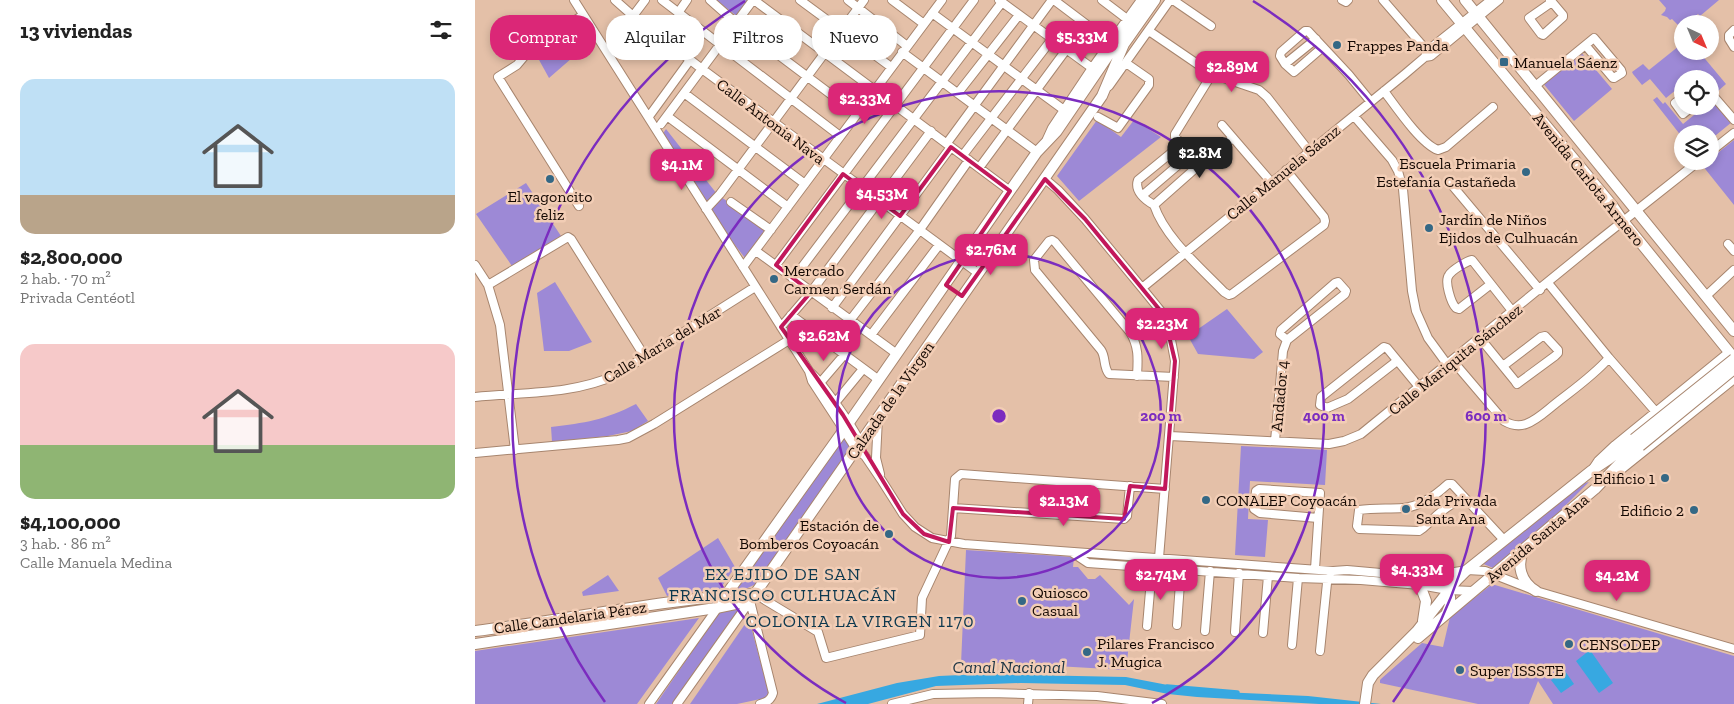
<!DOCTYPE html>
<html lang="es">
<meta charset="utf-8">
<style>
:root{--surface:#fff;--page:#f6f6f6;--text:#222;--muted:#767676;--accent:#db2777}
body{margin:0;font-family:"Zilla Slab",serif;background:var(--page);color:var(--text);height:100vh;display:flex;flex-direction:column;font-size:19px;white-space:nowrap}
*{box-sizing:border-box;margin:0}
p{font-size:16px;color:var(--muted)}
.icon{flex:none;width:28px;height:28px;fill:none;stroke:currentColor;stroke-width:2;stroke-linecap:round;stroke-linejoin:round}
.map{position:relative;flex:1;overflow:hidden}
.side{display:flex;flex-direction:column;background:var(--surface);width:475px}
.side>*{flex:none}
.top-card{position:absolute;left:15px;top:15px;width:475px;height:45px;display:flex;gap:10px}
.needle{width:32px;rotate:136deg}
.tools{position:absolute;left:1199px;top:15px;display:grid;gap:10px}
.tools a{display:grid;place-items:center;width:45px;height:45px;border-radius:50%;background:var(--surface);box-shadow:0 2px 8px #0003;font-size:25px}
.price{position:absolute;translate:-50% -42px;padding:0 11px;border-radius:10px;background:var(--accent);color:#fff;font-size:16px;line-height:32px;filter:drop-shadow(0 1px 2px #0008)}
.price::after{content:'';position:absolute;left:50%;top:30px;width:15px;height:11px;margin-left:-8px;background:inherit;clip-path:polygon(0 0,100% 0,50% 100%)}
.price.selected{background:#222;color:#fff}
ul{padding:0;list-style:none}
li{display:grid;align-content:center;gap:10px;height:265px;padding:0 20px}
li span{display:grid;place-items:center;height:155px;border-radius:15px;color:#555}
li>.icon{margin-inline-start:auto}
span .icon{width:90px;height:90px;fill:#fffc;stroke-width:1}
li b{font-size:21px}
h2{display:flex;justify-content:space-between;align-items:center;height:60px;padding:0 20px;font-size:21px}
.tag{padding:0 18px;border-radius:20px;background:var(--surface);box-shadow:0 2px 8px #0003;font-size:18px;line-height:45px}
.tag.selected{background:var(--accent);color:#fff}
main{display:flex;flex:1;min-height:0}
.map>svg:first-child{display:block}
</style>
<main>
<section class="side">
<h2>13 viviendas<svg class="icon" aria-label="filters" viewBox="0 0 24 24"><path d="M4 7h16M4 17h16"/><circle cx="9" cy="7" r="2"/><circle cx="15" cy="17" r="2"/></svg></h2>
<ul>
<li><span style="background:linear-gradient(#bfe0f5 75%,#b9a48a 0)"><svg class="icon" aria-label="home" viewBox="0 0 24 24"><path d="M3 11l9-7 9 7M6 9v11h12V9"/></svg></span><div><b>$2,800,000</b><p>2 hab. · 70 m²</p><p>Privada Centéotl</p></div></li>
<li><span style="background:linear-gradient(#f6c9c9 65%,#8fb573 0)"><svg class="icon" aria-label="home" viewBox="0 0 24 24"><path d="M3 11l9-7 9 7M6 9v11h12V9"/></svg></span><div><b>$4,100,000</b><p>3 hab. · 86 m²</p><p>Calle Manuela Medina</p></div></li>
</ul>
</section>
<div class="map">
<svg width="1259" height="704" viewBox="0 0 1259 704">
<rect width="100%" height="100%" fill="#e4c0a8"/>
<path fill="#9d89d6" d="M241,0H275L263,17Z
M1184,0H1244L1225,16L1223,14L1211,24H1208L1206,28L1197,19L1195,20L1192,17L1186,15L1190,11L1191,8Z
M82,37L97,58L74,78L58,49Z
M1207,37L1208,51H1221L1222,57L1226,54L1251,84L1243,91L1235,81V79H1233L1225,70L1215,79H1208L1207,85L1191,98L1175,79L1167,85L1158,74L1157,72L1168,64L1174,70L1204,46L1201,42Z
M1105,51L1137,89L1099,121L1067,82Z
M1182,97L1188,104L1190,102L1208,124L1230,106H1235V102L1237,101H1239L1257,122L1235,140V134H1208L1207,137L1178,100Z
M622,120L646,137L659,120L686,137L604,201L582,176Z
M191,129L242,194L292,230L270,258L238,217L187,135Z
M1259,140V205L1227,165L1232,161H1235V159Z
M51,183L86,236L37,266L1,214Z
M80,282L117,342L94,351H69L62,293Z
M752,309L788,352L779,359L723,354L713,336Z
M161,404L173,421L157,431L133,436L77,442L76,427C110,423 130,420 161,404Z
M368,435L378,448L281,584L262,593V585Z
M766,446L852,450L850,485L775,481L773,519L793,520L790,557L760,555Z
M1114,482L1078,518L1018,568L1004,562L1085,499L1110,483Z
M243,538L260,567L245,589L192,596L183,578Z
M491,550L599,557L598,567H603L613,579H620L625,575L654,605L659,599L651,670L527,663L486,664Z
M133,575L144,591L108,596L107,592Z
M1016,585H1020L1259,656V704H1078L1063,681L1054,704H1003L905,683V680L907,678L947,643L968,647L975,617Z
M266,607L198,704H181L245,611Z
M224,618L162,704H0V651Z
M275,623L295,697L262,704H215L270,624Z"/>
<path fill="#37a8e1" d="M1115,650L1138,683L1124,693L1101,661Z
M1090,671L1099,684L1086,693L1076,680Z
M508,674L651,677L724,691L833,696L906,704H844L722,697L693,694L650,685L546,683L461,686L393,704H342L422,683L464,676Z"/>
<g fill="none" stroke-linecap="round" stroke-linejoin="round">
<path stroke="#37a8e1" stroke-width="5.5" d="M692,687L762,693"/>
<defs>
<path id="minor" d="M99,0L334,371L337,381L369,430L381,449L390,456L407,481L428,514L440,527L457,538L489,544L858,571L872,570L917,574L961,575L992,570L1010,571L1061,591L1259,649
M140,0L158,16L227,69L503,273
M187,0L365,136
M235,0L261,23L382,114
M279,0L535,191
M325,0L416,67
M373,0L432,46
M417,0L449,24
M524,0L617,68
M579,0L636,43
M627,0L652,19
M698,0L736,26
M867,0L871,2L873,0
M908,0L954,53
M1075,0L1077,2L1088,15V17L1068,35L1066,34L1054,18L1077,2
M203,13L212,0
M457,13L589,110
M158,16L170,0
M1259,30L1254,35V39L1259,47
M674,31L737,74L784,90L792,97L834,151
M848,47L819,72L810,64L805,56L806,52L830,31H833L874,75L896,102
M427,52L562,152
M950,57L956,56L1024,0
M810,64L841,39
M634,86L695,0
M1059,87L1119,38L1146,70L1147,73L1139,78H1138L1111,46
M909,91C921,107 946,144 963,150L971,147L1018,107
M1235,92L1259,120
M209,93L330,184
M483,93L544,15
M1208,97L1200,103L1208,114L1218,106
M175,115L215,60
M192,116L313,207
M879,116L917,160L923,171L928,189L937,291L941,311L953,338L972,364
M623,117L643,128L674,85V79L651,63
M186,124L278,0
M747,125L796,182
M572,139L577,128L617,68L666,0
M472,143L577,0
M1235,152L1259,133
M488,155L577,39
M726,164L700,137V134L737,74
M504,168L591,50
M570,179L583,190L610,219L667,288L689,315L693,324L700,361L684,558
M976,184L1065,290
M668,195L716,154
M256,202L296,230
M679,205C690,238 726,268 749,292L754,295L757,294L849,225L850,221L849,217L811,170
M679,205L731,159L758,138
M679,205C670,200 659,191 663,180L707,144
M104,206L23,77L42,65L53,52L108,15
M231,209L245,194L389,0
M1253,244L1259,251
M281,251L422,354
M0,265L13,285L25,325L40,450
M301,265L499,0
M268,267L467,0
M318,279L527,2
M1073,283L1134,358L1181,412
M1016,284L984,309L981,308C976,303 969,281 974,275C977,270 992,261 997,260L1038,312
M13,285L93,237L96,239L170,357
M667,288L930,74L950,57L952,51L1016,0
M1231,296L1259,270
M357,308L476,147
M316,315L404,380
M306,327L336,292L456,131
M396,335L464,245
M1005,338L1040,381L1042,384L1080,356L1083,353V350L1070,336L1066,337L1028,366
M356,345L444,231L494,160
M977,360L1029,421C1036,425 1043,427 1051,424C1062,420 1071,411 1080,404C1099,389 1118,376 1134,358
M922,361L873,399L852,408L845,405L846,397L909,347L912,348L945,388
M335,372C347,382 382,432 387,447
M662,376C663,359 664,347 655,332L580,242L577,240L574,241L559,260L560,270L626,350C631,357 628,367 634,374L699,377
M345,383L369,355
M0,397C47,392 97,395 141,375L280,287
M360,403L388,369
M403,418L401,458L405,474
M695,436L854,444L869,441L886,434L1123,241L1224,161
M800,441L808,351L812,340L870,294L871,291L863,282L860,283L806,330L805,334L812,340
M0,453L143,440L153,438L179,424L314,340
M1119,467L1123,461L1140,445L1254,352
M1132,481L1259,379
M989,497C978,503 968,509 959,518C953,523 951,527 944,531L884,529L882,526L884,510C899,508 913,509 928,508C945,507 961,495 973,484H977L1029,540
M478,508L649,519L652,516L655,486
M598,553L613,563L823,578L886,580L945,585L973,590L998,591
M840,569L845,493L784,489L781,491L779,509L785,513L843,518
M280,594L343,632L351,658L445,635L447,598L476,536L480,479L486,474L690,489
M275,601L298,693C296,700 292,702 285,704
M702,625L706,569
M672,626L677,568
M730,631L735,571
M760,632L764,573
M788,633L793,576
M817,645L823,578
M845,651L852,583L855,577
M174,704L244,606
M202,704L275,601
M417,704L458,694L516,693L622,696L687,704
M553,704L554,693"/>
<path id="major" d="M967,0L1137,205L1148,221L1259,358
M990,0L1259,331
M1049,549C1041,565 1046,582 1061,591
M961,575C972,584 980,599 972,612
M945,585L951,601L948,621
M251,595L373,424L562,152L582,131L665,9L674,0
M0,631C93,620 186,599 280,594
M943,638L1120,489L1145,463L1165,446
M0,644L241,608L275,601L627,96L649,44L680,0
M890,704L893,683L898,675L942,631L982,580L992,570L1116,471L1134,459L1159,439"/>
</defs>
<use href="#minor" stroke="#a7856e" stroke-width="10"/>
<use href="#major" stroke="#a7856e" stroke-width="12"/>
<use href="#minor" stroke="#fff" stroke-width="8"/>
<use href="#major" stroke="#fff" stroke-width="10"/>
<defs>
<path id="major-bridge" d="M1159,439L1259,359
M1165,446L1259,369"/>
</defs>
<use href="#major-bridge" stroke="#a7856e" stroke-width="12" stroke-linecap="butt"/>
<use href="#major-bridge" stroke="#fff" stroke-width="10"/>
</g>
<path fill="none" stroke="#c2185b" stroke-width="4" stroke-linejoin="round" d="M476,147L535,191L471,285L487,296L570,179L610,219L689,315L700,361L690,489L655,486L649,519L478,508L474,542L449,534L428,514L368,415L306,327L336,292L301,265L368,174L425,216Z"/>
<g fill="none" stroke="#7b2cbf" stroke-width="2.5">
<circle cx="524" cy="416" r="162"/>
<path d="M371 703A325 325 0 1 1 677 703"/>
<path d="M130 702A487 487 0 0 1 270 1M778 1A487 487 0 0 1 918 702"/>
</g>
<g fill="#346885" stroke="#f2cdb5" stroke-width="2">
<circle cx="862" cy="45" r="5"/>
<rect x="1024" y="57" width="10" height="10" rx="2.5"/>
<circle cx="1051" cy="172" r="5"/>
<circle cx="75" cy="179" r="5"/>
<circle cx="954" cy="228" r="5"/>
<circle cx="299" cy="279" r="5"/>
<circle cx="1190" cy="478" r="5"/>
<circle cx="731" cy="500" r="5"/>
<circle cx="931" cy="509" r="5"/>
<circle cx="1219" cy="510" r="5"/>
<circle cx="414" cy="534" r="5"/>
<circle cx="547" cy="601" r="5"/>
<circle cx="1094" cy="644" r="5"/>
<circle cx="612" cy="652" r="5"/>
<circle cx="985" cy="670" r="5"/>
</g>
<g text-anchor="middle" stroke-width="5" stroke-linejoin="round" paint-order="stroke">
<g font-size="16" fill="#140802" stroke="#f2cdb5" text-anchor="start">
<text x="872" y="51">Frappes Panda</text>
<text x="1039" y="68">Manuela Sáenz</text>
<text x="1041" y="169" text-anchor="end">Escuela Primaria<tspan x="1041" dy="18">Estefanía Castañeda</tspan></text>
<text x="75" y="202" text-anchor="middle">El vagoncito<tspan x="75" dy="18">feliz</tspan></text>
<text x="964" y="225">Jardín de Niños<tspan x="964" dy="18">Ejidos de Culhuacán</tspan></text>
<text x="309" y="276">Mercado<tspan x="309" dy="18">Carmen Serdán</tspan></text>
<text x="1180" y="484" text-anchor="end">Edificio 1</text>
<text x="741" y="506">CONALEP Coyoacán</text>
<text x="941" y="506">2da Privada<tspan x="941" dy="18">Santa Ana</tspan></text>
<text x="1209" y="516" text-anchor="end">Edificio 2</text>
<text x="404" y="531" text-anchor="end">Estación de<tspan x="404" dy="18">Bomberos Coyoacán</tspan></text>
<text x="557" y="598">Quiosco<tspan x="557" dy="18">Casual</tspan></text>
<text x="622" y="649">Pilares Francisco<tspan x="622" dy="18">J. Mugica</tspan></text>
<text x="1104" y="650">CENSODEP</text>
<text x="995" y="676">Super ISSSTE</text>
</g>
<g font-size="16" fill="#140802" stroke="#f2cdb5">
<text transform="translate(296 121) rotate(37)" y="6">Calle Antonia Nava</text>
<text transform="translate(808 172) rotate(-39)" y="6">Calle Manuela Sáenz</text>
<text transform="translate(1114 179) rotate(51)" y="6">Avenida Carlota Armero</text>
<text transform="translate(187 344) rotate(-31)" y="6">Calle María del Mar</text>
<text transform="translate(980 359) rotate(-39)" y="6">Calle Mariquita Sánchez</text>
<text transform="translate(804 396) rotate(-85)" y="6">Andador 4</text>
<text transform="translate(415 400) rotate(-55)" y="6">Calzada de la Virgen</text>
<text transform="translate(1062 538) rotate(-40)" y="6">Avenida Santa Ana</text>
<text transform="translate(95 617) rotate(-8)" y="6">Calle Candelaria Pérez</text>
</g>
<g font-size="18" letter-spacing="1" fill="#0e394f" stroke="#f2cdb5">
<text x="308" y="580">EX EJIDO DE SAN<tspan x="308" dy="21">FRANCISCO CULHUACÁN</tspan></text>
<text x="385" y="627">COLONIA LA VIRGEN 1170</text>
</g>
<g font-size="18" font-style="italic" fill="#213846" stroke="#f2cdb5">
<text x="534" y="673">Canal Nacional</text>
</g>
</g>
<circle cx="524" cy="416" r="8" fill="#7b2cbf" stroke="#f2cdb5" stroke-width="2.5"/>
<g font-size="15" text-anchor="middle" font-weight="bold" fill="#7b2cbf" stroke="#f2cdb5" stroke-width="5" stroke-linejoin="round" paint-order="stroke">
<text x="686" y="421">200 m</text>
<text x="849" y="421">400 m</text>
<text x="1011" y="421">600 m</text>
</g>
</svg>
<div class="tools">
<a><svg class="needle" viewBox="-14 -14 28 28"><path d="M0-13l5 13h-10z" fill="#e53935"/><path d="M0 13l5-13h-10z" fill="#767676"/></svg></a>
<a><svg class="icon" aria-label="locate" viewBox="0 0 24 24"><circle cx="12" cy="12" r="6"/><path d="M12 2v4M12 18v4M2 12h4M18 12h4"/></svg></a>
<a><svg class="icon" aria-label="layers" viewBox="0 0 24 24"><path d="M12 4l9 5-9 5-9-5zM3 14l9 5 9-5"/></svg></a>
</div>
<b class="price" style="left:607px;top:63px">$5.33M</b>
<b class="price" style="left:757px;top:93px">$2.89M</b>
<b class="price" style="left:390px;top:125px">$2.33M</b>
<b class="price selected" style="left:725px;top:179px">$2.8M</b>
<b class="price" style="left:207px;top:191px">$4.1M</b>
<b class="price" style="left:407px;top:220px">$4.53M</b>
<b class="price" style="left:516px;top:276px">$2.76M</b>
<b class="price" style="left:687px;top:350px">$2.23M</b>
<b class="price" style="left:349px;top:362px">$2.62M</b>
<b class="price" style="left:589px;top:527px">$2.13M</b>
<b class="price" style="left:942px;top:596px">$4.33M</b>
<b class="price" style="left:686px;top:601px">$2.74M</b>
<b class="price" style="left:1142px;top:602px">$4.2M</b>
<div class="top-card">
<a class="tag selected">Comprar</a>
<a class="tag">Alquilar</a>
<a class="tag">Filtros</a>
<a class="tag">Nuevo</a>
</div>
</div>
</main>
